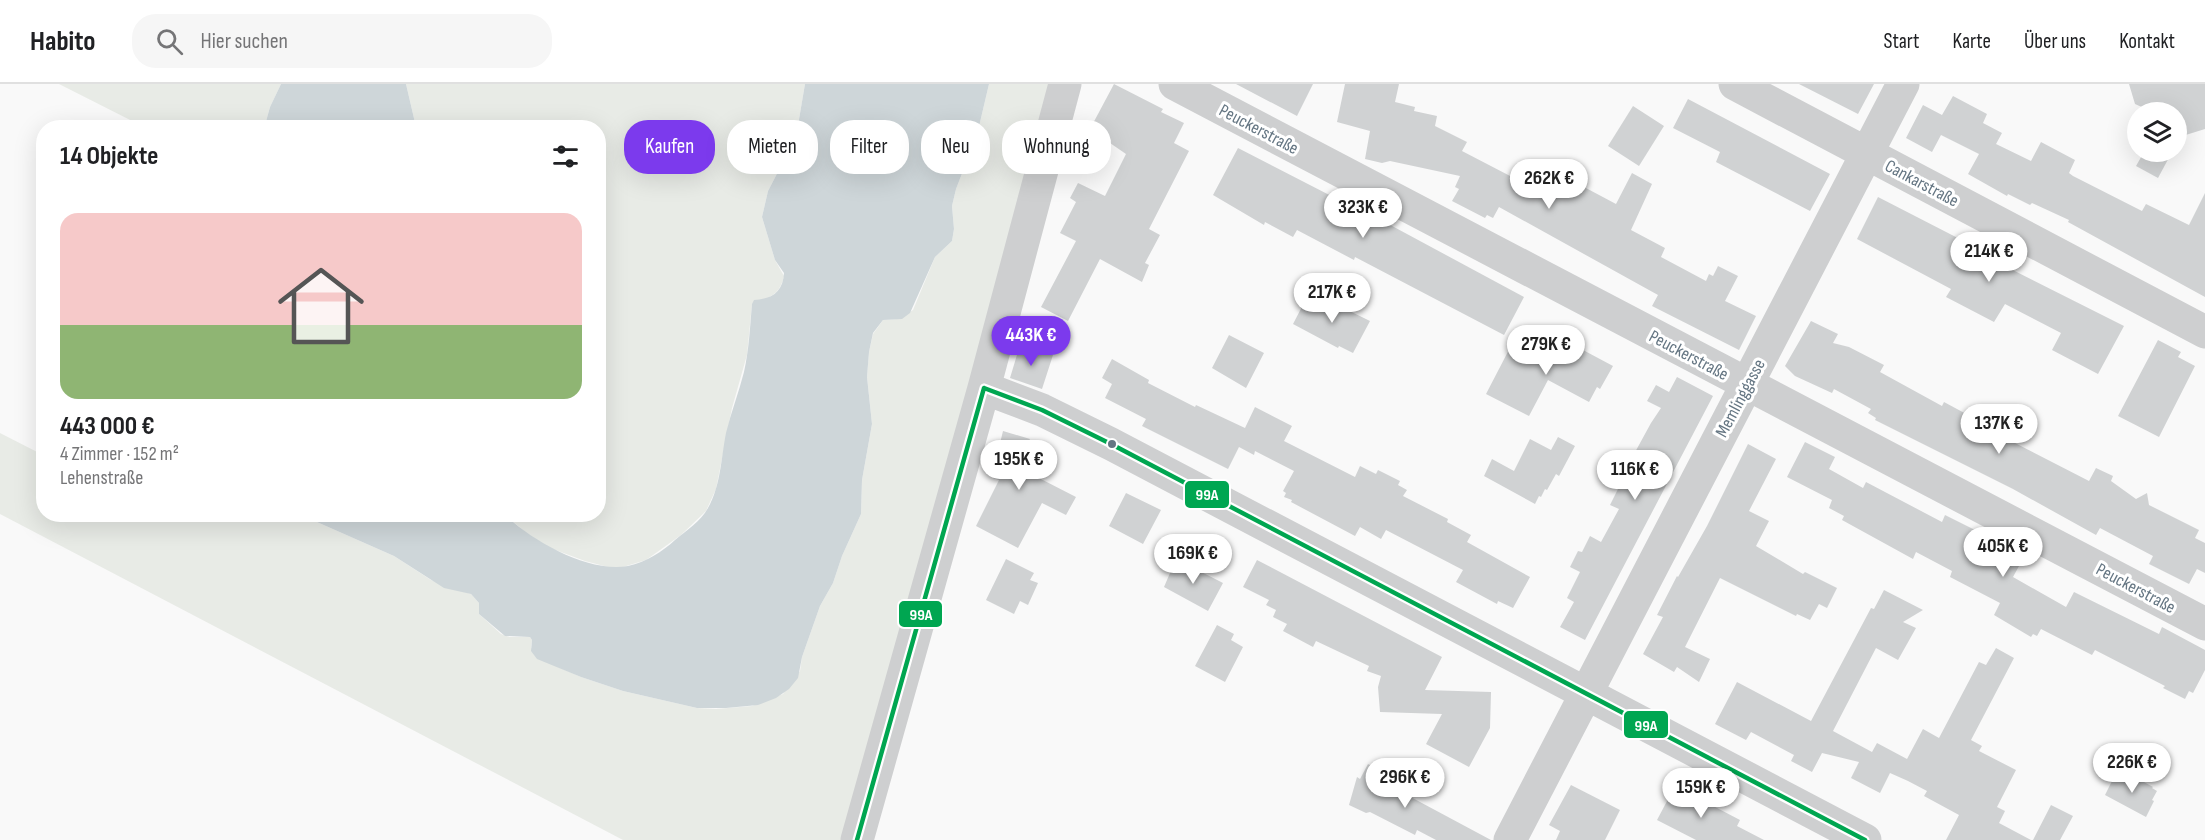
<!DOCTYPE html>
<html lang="de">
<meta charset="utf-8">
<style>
:root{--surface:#fff;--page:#f6f6f6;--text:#202124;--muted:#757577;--line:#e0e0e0;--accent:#7c3aed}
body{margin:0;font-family:"Sofia Sans Condensed",sans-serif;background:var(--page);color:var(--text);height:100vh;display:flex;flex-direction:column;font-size:22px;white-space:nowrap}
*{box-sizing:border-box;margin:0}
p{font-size:20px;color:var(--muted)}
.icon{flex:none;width:33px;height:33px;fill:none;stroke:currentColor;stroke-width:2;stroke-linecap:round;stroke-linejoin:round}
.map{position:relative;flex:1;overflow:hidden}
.panel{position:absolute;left:36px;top:36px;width:570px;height:402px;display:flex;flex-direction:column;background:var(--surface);border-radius:24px;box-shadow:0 6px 24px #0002}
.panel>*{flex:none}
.hud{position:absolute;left:624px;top:36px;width:570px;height:54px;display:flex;gap:12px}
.fabs{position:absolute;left:2127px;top:18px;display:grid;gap:12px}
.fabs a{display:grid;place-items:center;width:60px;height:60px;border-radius:50%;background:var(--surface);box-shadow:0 6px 24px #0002;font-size:30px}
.price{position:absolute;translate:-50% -51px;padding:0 14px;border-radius:21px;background:#fff;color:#222;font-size:20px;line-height:39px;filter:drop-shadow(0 2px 3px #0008)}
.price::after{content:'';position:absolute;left:50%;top:36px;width:18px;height:14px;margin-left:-9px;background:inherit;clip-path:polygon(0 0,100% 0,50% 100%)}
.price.current{background:var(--accent);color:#fff}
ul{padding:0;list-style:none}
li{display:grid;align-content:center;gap:12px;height:318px;padding:0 24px}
li span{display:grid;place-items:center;height:186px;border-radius:18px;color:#555}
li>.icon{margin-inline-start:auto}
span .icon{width:108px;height:108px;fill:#fffc;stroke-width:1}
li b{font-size:26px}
h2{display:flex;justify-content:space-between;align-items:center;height:72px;padding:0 24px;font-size:26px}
.tag{padding:0 21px;border-radius:24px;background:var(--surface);box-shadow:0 6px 24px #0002;font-size:21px;line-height:54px}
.tag.current{background:var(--accent);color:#fff}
header{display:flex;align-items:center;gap:36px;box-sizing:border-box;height:84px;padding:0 30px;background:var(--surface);border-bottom:2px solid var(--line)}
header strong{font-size:28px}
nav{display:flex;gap:33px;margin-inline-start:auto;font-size:21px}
.search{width:420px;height:54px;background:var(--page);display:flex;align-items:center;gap:15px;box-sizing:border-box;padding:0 21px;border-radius:24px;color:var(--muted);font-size:22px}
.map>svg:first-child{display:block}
</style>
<header>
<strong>Habito</strong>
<div class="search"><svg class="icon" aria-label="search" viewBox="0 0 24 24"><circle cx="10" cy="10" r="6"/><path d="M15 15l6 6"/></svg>Hier suchen</div>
<nav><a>Start</a><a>Karte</a><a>Über uns</a><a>Kontakt</a></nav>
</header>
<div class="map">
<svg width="2205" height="756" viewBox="0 0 2205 756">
<rect width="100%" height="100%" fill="#f9f9f9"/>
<path fill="#e8ebe6" d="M59,0H281L270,23L265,41L250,44L144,43Z
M406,0H805L796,53L768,107L762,133L775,176L784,192C780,211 769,214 752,220L747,271L732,324L716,405L706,427L681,451L646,476L623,483H608L585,477L550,464L528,450L505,431L598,430V44L416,43Z
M989,0H1057L841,756H623L0,430V349L43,371L44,430L301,431L394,472L431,496L471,510L479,519V530L501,550L509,553H530L532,556L531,564L558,583L581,593L623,607L697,624L716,625L752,622L783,610L800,587L802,573L820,522L833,499L842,472L861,430L862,396L872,340L867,293L869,268L873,250L883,236L897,235L913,226L935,173L952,157L954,145L952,122L956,105L977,51Z"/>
<path fill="#ced6d9" d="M281,0H406L416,43H250L265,41L270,23Z
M805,0H989L977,51L956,105L952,122L954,145L952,157L935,173L910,229L902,235L883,236L873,249L869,268L867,293L872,340L862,396L861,430L842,472L833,499L820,522L802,573L798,594L789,605L776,614L758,621L726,624H697L623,607L581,593L537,575L531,567L532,556L530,553L505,552L479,530V519L471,510L444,504L394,472L301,431H505C533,457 588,489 628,482C646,478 662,468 675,456C686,447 701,437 708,424C721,401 721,374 726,349C731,328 739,308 744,288C749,266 750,243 752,220L754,216C772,215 783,208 784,189L775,176L762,133L768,107L796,53Z"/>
<path fill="#d0d2d3" d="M1114,0L1163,25L1161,28L1184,39L1174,59L1189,67L1149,145L1160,151L1145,179L1149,181L1142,198L1100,175L1068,237L1041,223L1076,157L1060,149L1076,118L1070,114L1078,99L1105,112L1126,70L1110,59L1111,56L1090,45Z
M1236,0H1313L1297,32Z
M1345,0H1399L1395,18L1415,23L1414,27L1437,32L1435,42L1467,58L1462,67L1533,104L1541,88L1566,101L1569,95L1616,120L1632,89L1652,100L1631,146L1665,164L1661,173L1706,197L1709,190L1713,192L1718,182L1738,192L1725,217L1756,232L1739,266L1652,222L1658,211L1499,123L1493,134L1487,131L1485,134L1452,117L1459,105L1455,103L1460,92L1390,77L1382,79L1365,75L1370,47L1337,38Z
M1799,0H1874L1858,30Z
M2129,0H2205V45L2176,54V28H2153L2135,20Z
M1953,12L1987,30L1983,39L2002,49L1996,60L2031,77L2041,58L2075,76L2069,89L2073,92L2142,127L2146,120L2189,141L2205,109V213L2068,138L2069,136L2032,119L2030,121L2008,110L2007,112L1968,90L1979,70L1941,51L1932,68L1906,54L1923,21L1942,31Z
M1688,15L1830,90L1810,127L1716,78L1720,68L1673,44Z
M1633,22L1664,42L1639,82L1608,62Z
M1238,64L1341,117L1342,115L1524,213L1504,251L1355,173L1354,176L1297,146L1293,153L1265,138L1264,141L1213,111Z
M2144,68H2172L2158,94L2136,82Z
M1878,113L1985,168L1983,171L2124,242L2098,290L2052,266L2061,249L2005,220L1994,238L1946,213L1951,205L1857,155Z
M1323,214L1370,237L1353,269L1339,262L1338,264L1293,240L1305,217L1318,224Z
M1811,237L1838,250L1833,259L1849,263L1884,281L1880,288L1942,322L1944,318L1983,339L1982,342L2089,397L2096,384L2113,392L2111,397L2136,415L2147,409L2149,421L2199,446L2195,454L2205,459V489L2197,485L2189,500L2149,480L2153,472L2100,444L2096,451L2013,405L1875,336L1876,334L1868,329L1871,325L1834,305L1832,309L1795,292L1785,282Z
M1229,251L1264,269L1246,304L1212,284Z
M2158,256L2181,268L2178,273L2195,282L2159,353L2118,332Z
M1513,258L1556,280L1568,258L1613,282L1600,305L1597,303L1589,318L1548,296L1529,332L1486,310Z
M1020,261L1053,271L1042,305L1010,294Z
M1112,275L1149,296L1148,299L1195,323L1196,321L1245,344L1255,323L1292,342L1284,357L1355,393L1360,382L1376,390L1378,386L1400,397L1398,401L1407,406L1403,412L1448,435L1447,438L1471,451L1467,458L1530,493L1513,524L1498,517L1497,520L1456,498L1463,486L1386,446L1381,455L1360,443L1355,452L1291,418L1292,416L1284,413L1286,409L1283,407L1294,387L1255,367L1254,371L1239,363L1228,385L1142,342L1146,335L1105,314L1112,300L1102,294Z
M1677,293L1713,312L1585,556L1560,543L1574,518L1567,514L1580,488L1570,483L1578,467L1582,468L1590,452L1601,458L1619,425L1610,421L1624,393L1622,392L1651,339L1661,324L1647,317L1656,301L1669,308Z
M1003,347L1030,355L1028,359L1044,363L1037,393L1076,413L1066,431L1042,419L1018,464L976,442L999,396L993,394L996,385L994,384Z
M1558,353L1575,362L1559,392L1556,390L1547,406L1545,405L1541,413L1539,412L1535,420L1484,392L1492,375L1514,387L1530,355L1551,366Z
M1805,358L1835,373L1829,385L1863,404L1866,398L1942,438L1945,431L2025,471L2013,493L2066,523L2074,508L2159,550L2162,543L2205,566V586L2193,609L2189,607L2185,615L2163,604L2165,602L2095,566L2092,571L2041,545L2037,552L2033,550L2031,553L1994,531L2000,519L1950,493L1952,487L1916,468L1913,475L1842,436L1844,432L1829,424L1832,416L1787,393Z
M1748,360L1776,375L1749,427L1769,437L1756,462L1803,490L1805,488L1837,504L1827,524L1819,520L1810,536L1797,530L1796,532L1720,494L1685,563L1710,575L1699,598L1677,583L1674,588L1643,570L1663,533L1657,531L1677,492L1678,493L1707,442Z
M1126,409L1161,426L1143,460L1109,442Z
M1006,475L1034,489L1030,496L1038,499L1028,521L1020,517L1014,530L986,516Z
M1176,475L1223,499L1208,527L1164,503Z
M1257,476L1442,573L1425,606L1491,608L1490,644L1469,683L1426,660L1442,630L1380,628L1378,603L1381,592L1367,587L1369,582L1316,557L1313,563L1283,547L1287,540L1273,533L1276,526L1266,521L1269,516L1243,503Z
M1884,506L1923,526L1903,538L1916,544L1898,576L1876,564L1833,647L1872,668L1877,659L1907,675L1923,645L1939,654L1979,578L1986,581L1996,564L2014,574L1971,656L1982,662L1979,667L2016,686L1997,723L2005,727L1999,739L2031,756H1946L1959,731L1924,712L1927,707L1908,697L1890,689L1880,709L1851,694L1859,678L1822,669L1812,688L1791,677L1794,671L1751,648L1746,656L1715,640L1737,598L1811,637L1871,524L1874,525Z
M1217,541L1234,550L1231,556L1243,563L1225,598L1195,582Z
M1368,680L1397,695L1392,703L1491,756H1436L1417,746L1415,751L1370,728L1366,729L1349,721L1357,693L1360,695Z
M2124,687L2153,703L2152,704L2157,707L2152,716L2154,717L2146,733L2105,711L2113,695L2119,698Z
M1571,701L1620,726L1605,756H1556L1560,747L1549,741Z
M1675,702L1740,736L1737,742L1764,756H1696L1657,736Z
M2051,721L2073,732L2060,756H2033Z"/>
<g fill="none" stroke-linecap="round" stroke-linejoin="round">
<path stroke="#cecfd0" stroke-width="33" d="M1175,0L2205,540
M1735,0L2205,248
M984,304L1042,326L1111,360L1865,756
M857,756L984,304L1065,0
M1510,756L1903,0"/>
<defs>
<path id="bus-1" d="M984,304L1042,326L1111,360L1865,756
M857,756L984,304"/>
</defs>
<use href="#bus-1" stroke="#fff" stroke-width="9"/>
<use href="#bus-1" stroke="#00a651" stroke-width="4.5"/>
</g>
<circle fill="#657683" stroke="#fff" stroke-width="2" cx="1112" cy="360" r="5"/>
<g text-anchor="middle" stroke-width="6" stroke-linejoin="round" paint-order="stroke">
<g font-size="18" fill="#657683" stroke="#fff">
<text transform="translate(1259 45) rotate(28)" y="6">Peuckerstraße</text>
<text transform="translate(1922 99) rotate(28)" y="6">Cankarstraße</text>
<text transform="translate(1689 271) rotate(28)" y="6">Peuckerstraße</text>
<text transform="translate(1740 314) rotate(-62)" y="6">Memlinggasse</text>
<text transform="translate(2136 504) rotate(28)" y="6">Peuckerstraße</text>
</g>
</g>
<g stroke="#fff" stroke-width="2">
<rect x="1184" y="396" width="46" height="29" rx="6" fill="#00a651"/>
<rect x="898" y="516" width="45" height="28" rx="6" fill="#00a651"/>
<rect x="1623" y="626" width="46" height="29" rx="6" fill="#00a651"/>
</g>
<g font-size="16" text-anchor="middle" font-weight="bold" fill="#fff">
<text x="1207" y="416">99A</text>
<text x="921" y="536">99A</text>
<text x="1646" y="647">99A</text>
</g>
</svg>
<div class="fabs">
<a><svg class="icon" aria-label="layers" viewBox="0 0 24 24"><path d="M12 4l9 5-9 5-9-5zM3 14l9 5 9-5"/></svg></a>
</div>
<b class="price" style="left:1549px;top:126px">262K €</b>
<b class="price" style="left:1363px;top:155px">323K €</b>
<b class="price" style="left:1989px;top:199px">214K €</b>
<b class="price" style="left:1332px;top:240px">217K €</b>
<b class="price current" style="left:1031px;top:283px">443K €</b>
<b class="price" style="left:1546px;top:292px">279K €</b>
<b class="price" style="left:1999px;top:371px">137K €</b>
<b class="price" style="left:1019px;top:407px">195K €</b>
<b class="price" style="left:1635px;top:417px">116K €</b>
<b class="price" style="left:2003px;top:494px">405K €</b>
<b class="price" style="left:1193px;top:501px">169K €</b>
<b class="price" style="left:2132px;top:710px">226K €</b>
<b class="price" style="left:1405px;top:725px">296K €</b>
<b class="price" style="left:1701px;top:735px">159K €</b>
<div class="hud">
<a class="tag current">Kaufen</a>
<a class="tag">Mieten</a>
<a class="tag">Filter</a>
<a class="tag">Neu</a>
<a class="tag">Wohnung</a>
</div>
<section class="panel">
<h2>14 Objekte<svg class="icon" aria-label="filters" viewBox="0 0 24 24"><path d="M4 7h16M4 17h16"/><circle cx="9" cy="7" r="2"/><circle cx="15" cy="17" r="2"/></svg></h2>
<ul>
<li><span style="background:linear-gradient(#f6c9c9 60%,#8fb573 0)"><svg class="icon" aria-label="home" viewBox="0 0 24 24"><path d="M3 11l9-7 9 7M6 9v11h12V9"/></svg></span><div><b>443 000 €</b><p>4 Zimmer · 152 m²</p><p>Lehenstraße</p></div></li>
</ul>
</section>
</div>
